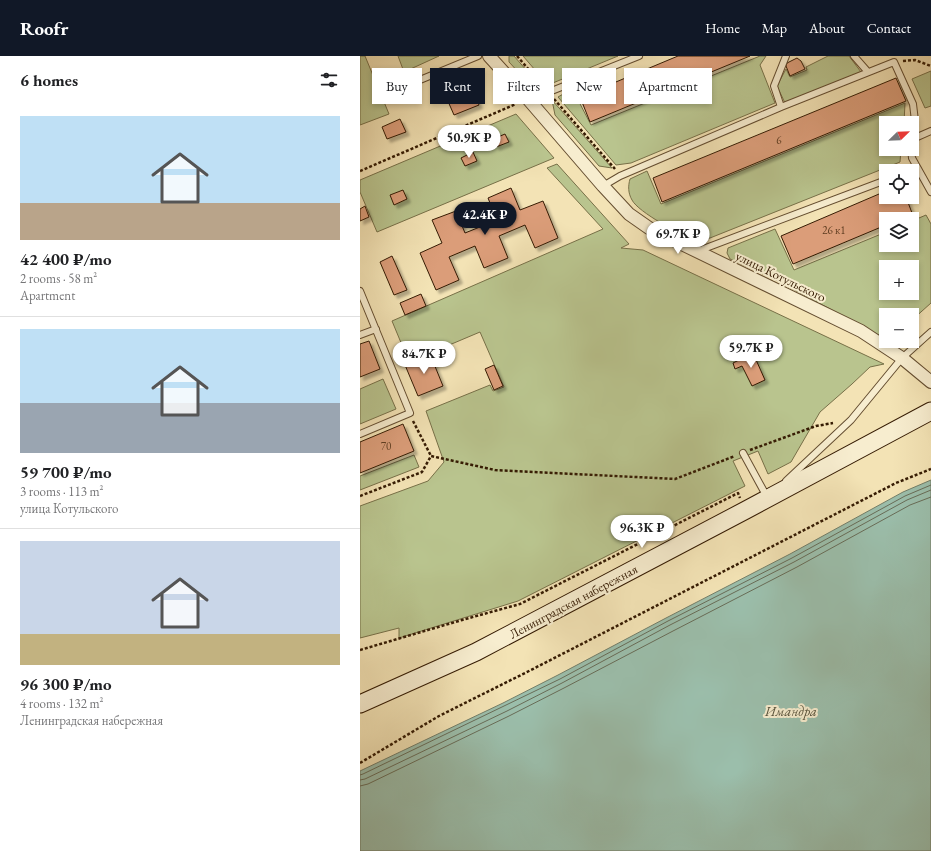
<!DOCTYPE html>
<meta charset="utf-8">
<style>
:root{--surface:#fff;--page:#f6f6f6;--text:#202124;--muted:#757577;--line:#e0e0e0;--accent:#111827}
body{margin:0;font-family:"EB Garamond",serif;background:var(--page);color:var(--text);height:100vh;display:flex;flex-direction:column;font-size:15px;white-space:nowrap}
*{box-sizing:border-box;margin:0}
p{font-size:13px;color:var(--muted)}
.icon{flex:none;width:22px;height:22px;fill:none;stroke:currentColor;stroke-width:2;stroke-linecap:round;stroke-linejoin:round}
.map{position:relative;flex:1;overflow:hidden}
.details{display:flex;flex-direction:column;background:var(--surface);width:360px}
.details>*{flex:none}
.top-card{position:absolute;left:12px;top:12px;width:380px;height:36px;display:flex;gap:8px}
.needle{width:26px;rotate:67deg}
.buttons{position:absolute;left:519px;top:60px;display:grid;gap:8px}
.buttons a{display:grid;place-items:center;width:40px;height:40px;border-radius:0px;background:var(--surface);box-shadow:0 2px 6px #0003;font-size:20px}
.price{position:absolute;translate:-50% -34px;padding:0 9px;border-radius:14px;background:#fff;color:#222;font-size:13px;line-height:26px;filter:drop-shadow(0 1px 2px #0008)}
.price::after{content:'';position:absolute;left:50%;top:24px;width:12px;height:9px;margin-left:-6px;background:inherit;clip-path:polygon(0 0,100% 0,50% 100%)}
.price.on{background:var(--accent);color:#fff}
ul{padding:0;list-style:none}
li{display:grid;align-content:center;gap:8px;height:212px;padding:0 20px}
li+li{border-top:1px solid var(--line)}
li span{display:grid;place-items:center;height:124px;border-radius:0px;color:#555}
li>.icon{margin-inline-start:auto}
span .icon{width:72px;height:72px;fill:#fffc;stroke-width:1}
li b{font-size:17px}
h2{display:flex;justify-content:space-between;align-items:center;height:48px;padding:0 20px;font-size:17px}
.pill{padding:0 14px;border-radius:0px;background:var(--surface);box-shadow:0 2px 6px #0003;font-size:14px;line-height:36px}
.pill.on{background:var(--accent);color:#fff}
header{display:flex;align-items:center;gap:24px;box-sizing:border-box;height:56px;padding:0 20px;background:var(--accent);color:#fff}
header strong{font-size:19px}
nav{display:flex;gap:22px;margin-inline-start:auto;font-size:14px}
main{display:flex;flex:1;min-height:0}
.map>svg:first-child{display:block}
</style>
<header>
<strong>Roofr</strong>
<nav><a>Home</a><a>Map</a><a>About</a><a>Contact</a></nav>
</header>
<main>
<section class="details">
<h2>6 homes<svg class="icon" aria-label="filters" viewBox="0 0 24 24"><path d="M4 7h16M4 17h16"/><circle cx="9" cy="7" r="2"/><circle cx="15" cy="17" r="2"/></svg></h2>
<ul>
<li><span style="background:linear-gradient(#bfe0f5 70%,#b9a48a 0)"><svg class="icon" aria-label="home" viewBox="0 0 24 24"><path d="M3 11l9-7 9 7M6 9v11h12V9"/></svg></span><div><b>42 400 ₽/mo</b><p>2 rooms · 58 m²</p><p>Apartment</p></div></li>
<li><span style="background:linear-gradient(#bfe0f5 60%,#9aa5b1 0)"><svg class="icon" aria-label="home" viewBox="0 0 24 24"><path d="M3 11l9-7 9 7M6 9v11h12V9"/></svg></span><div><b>59 700 ₽/mo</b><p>3 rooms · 113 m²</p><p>улица Котульского</p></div></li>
<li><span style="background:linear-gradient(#c9d6e8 75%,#c2b280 0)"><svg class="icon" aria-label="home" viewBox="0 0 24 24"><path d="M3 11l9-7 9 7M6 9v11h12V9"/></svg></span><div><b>96 300 ₽/mo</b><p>4 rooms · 132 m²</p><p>Ленинградская набережная</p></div></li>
</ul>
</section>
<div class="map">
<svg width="571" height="795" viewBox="0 0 571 795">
<defs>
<filter id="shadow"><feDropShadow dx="3.5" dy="3.5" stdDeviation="1" flood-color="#0004"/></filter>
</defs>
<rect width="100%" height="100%" fill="#f3e3b5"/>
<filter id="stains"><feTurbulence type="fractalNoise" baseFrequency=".005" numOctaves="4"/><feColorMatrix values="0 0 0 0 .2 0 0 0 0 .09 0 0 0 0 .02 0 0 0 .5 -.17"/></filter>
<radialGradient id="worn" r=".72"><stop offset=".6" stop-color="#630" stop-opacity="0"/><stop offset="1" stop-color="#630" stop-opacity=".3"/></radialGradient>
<path fill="#b9c48e" stroke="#777048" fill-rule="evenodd" d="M0,0H5L29,58L0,69Z
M38,0H79L44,16Z
M149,0H154L181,31L173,32L149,6Z
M163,0H258L188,29Z
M400,0H406L400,9L415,47L271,107L256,109L198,41L212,33L225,28L231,33L216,40L231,69Z
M468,0H489L501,16L425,47L417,30L426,13L430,21L447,14L446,11Z
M571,15V50L565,52L552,23Z
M192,44L252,112L239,110L195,59Z
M545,47L544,67H526V93H541L540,106L350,182C346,183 339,184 335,183C322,180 278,156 272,144C268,137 268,130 270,123L287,115L301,148Z
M156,58L194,102L17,176L0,136V124Z
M197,108L269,188L261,192L283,194L524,308L510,311L492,328L460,356L431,406L408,418L398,395L373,405L385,430L158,545L39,582V572L0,582V450L68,425L84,406L66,355L130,329L133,335L144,331L120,276L49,306L32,265L243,173L187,112Z
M566,159L571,168V247L552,264V259H526V283L414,223L370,203L367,197L368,192L415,173L434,214L526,176V189H552V165ZM526,211H552V237H526Z
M23,323L36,353L0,368V333Z
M54,399L59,411L0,434V420Z"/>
<path fill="#9bbeab" stroke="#727d68" d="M571,424V795H0V715L143,647L198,619L306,562L430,498L543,436Z"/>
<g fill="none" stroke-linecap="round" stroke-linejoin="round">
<path stroke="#686c57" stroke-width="1" d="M0,719L3,718L144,650L200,623L308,565L432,502L545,440L571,429
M0,724L5,723L147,655L202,627L310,569L434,506L547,444L571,434
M0,730L8,728L149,660L204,632L313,575L437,511L550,449L571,441"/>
</g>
<path fill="#db9d79" stroke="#351b03" filter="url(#shadow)" d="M318,0H390L230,66L220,41Z
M437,2L441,5L445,13L430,20L426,10L427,7Z
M105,15L119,49L94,59L87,43L98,38L91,21Z
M536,22L546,45L302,146L293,122Z
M40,63L46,76L27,83L22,71Z
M145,78L149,86L136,91L133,83Z
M113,96L117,105L105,110L101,102Z
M151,132L160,154L183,145L198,182L175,192L165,169L139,180L148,202L124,212L115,190L89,201L99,224L76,234L60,197L82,187L72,164L96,155L105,177L137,164L128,142Z
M43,134L47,143L34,149L30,139Z
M526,135V141H546L552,157L539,163H526V169L433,208L421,180Z
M5,150L9,161L0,165V153Z
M32,200L47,234L34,239L20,206Z
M61,238L66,250L45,259L40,247Z
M9,285L20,313L0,321V288Z
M393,297L405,324L392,330L382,310L375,313L373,307Z
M70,298L83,330L58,340L45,309Z
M134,309L143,330L134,334L125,313Z
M43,368L54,395L0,417V386Z"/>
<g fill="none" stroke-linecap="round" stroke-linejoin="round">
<defs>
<path id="service" d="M494,0L508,16
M55,26L118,0
M172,48L189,36L279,0
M421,51L414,30L426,0
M552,88L555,82L571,75
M551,93L552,102L571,136
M243,130L260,120L421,51L534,6L553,48L555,65V82
M338,195L526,124
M0,235L50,357L0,378
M0,279L16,273
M383,397L407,441
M426,425L491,364L542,302L571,276"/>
<path id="minor" d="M129,0L168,43L243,130L269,158L289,172L501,275L542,302L571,326"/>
<path id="secondary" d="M0,648L116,596L386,454L571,355"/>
</defs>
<use href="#service" stroke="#644d30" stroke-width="8"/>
<use href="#minor" stroke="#644d30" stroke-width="14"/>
<use href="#secondary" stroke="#351b03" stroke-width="19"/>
<path stroke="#351b03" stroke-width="2.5" stroke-dasharray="3 2" stroke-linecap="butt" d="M157,0L183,30
M543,5L555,4L571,10
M194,43L255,113
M0,115L156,48
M53,365L71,400
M390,394L456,370L473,367
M0,440L62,416L71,400L135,414L315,423L375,400
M0,594L102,564L160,548L378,437L380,442
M0,707L79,660L169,615L536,427L571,413"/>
<use href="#service" stroke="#f7edcf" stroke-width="6"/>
<use href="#minor" stroke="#f7edcf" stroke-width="12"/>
<use href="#secondary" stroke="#f7edcf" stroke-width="17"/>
</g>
<g text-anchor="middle" stroke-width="4" stroke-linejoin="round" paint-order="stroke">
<g font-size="11" fill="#5e3c20">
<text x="419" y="88">6</text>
<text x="474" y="178">26 к1</text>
<text x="26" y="394">70</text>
</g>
<g font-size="13" fill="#351b03" stroke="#f7edcf">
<text transform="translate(421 220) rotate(26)" y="5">улица Котульского</text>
<text transform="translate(213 545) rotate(-28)" y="5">Ленинградская набережная</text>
</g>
<g font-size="14" font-style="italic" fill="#59543e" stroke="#f7edcf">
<text x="431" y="660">Имандра</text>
</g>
</g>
<rect width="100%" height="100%" filter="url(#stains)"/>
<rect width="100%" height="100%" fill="url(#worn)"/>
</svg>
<div class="buttons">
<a><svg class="needle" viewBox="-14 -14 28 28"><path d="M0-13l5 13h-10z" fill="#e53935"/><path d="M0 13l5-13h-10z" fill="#757577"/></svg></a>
<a><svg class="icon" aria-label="locate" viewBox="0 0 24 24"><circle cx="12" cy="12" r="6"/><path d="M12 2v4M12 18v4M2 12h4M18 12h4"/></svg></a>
<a><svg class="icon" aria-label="layers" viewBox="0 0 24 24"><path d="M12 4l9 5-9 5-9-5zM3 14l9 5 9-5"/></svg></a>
<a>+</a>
<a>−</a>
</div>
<b class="price" style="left:109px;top:103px">50.9K ₽</b>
<b class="price on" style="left:125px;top:180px">42.4K ₽</b>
<b class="price" style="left:318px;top:199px">69.7K ₽</b>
<b class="price" style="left:391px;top:313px">59.7K ₽</b>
<b class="price" style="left:64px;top:319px">84.7K ₽</b>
<b class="price" style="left:282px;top:493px">96.3K ₽</b>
<div class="top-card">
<a class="pill">Buy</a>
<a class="pill on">Rent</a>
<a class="pill">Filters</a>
<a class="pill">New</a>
<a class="pill">Apartment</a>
</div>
</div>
</main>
